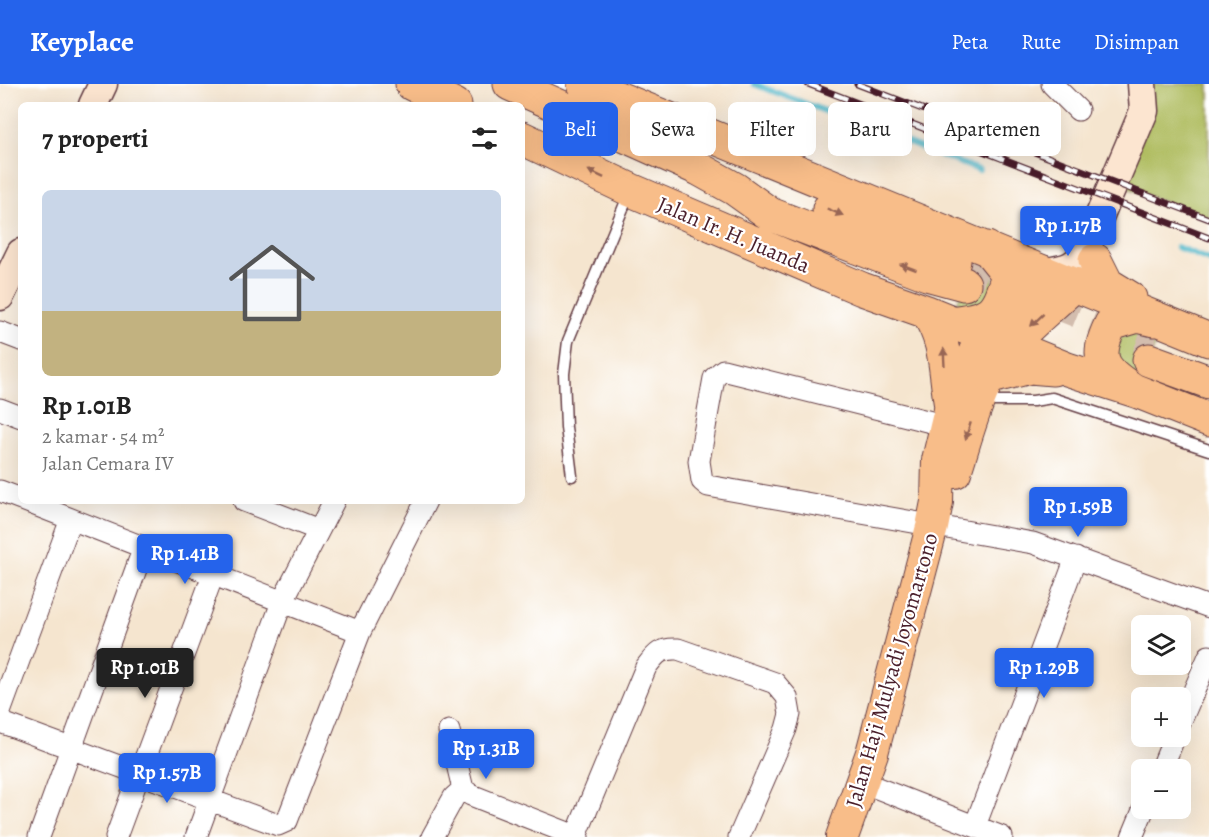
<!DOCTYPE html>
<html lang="id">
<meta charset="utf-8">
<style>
:root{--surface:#fff;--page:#f6f6f6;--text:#222;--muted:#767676;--accent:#2563eb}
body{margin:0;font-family:Alegreya,serif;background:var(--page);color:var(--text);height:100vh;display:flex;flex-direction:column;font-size:22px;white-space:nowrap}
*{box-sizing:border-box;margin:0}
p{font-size:20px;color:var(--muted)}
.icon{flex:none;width:33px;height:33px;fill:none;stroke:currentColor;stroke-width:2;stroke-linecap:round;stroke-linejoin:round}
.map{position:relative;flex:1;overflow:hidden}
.panel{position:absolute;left:18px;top:18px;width:507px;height:402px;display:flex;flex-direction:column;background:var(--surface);border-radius:9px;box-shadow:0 6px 24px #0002}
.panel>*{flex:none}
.hud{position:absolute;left:543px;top:18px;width:570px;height:54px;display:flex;gap:12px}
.fabs{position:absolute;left:1131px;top:531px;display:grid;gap:12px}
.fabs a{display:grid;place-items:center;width:60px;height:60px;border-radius:9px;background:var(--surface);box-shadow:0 6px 24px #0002;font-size:30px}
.price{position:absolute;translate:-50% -51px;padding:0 14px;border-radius:6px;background:var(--accent);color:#fff;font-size:20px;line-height:39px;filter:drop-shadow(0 2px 3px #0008)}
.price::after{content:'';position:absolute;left:50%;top:36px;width:18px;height:14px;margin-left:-9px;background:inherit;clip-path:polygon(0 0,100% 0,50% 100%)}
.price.on{background:#222;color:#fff}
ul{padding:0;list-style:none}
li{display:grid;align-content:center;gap:12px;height:318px;padding:0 24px}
li span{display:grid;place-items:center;height:186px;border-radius:9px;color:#555}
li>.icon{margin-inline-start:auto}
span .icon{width:108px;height:108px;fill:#fffc;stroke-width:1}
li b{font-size:26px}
h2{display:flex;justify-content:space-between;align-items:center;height:72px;padding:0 24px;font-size:26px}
.pill{padding:0 21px;border-radius:9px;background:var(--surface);box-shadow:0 6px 24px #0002;font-size:21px;line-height:54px}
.pill.on{background:var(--accent);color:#fff}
header{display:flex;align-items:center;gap:36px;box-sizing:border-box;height:84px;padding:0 30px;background:var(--accent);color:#fff}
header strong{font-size:28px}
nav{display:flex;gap:33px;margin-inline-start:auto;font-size:21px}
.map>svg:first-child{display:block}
</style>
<header>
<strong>Keyplace</strong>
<nav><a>Peta</a><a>Rute</a><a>Disimpan</a></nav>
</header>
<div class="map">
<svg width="1209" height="753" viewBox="0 0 1209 753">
<rect width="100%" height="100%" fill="#fff"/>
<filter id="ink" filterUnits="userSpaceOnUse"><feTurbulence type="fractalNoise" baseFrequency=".0167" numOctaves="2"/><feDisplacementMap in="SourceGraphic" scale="12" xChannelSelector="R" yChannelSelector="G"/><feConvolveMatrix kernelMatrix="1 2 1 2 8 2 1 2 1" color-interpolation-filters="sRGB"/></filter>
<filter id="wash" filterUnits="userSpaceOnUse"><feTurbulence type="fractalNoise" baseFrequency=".008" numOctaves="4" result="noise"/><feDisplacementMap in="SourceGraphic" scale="24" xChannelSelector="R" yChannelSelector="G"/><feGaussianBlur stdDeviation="1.35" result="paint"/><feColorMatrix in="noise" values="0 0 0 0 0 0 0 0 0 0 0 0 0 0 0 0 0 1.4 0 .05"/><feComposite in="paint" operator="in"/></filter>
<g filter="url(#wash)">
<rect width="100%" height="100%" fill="#f5e5cf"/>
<path fill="#afbc5e" stroke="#7c6e44" stroke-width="1.5" d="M1142,0H1209V135L1115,99Z
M978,160L987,164L998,222L950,239Z
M1164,240L1136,307L1103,258Z"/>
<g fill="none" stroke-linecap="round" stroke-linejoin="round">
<path stroke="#4db8c9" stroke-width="6" d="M754,0L979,86
M1177,163L1209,176"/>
</g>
</g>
<g filter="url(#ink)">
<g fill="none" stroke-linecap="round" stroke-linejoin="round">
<path stroke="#d3bdae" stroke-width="33" stroke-dasharray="33 16" stroke-linecap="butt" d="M957,179L1155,258"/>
<defs>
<path id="lane" d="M982,317H1033L1052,314L1209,366
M572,392L566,343L564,290L568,257L629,110"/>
<path id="street" d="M1052,0L1078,26
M0,248L21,256
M0,325L21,333
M947,342L723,286L714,294L699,377L702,397L708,402L1033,459L1209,523
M0,407L21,415
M25,417L360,548
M244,417L319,446
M0,628L71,435
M0,638L278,741L287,737L360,548L426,417
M1180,639L1209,572
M449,647L463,705
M1161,686L1175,652
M862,698L1002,753
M975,742L1076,474
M576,752L646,583C656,570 660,564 678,565L775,599L787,613L790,630L786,645L739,753
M39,753L144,463
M116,753L213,491
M196,753L282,518L334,417
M432,753L454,713L463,705L471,711L578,753
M1132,753L1144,724"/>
<path id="secondary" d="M93,21L103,0
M1044,188C1060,186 1073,185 1083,171L1144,27L1142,0
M0,212L21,169"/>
<path id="primary" d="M955,388C969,346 980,295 1011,261C1031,239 1055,220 1076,200
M842,753L872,669L932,443L937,418L938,376L951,322L976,265L982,251L1044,188"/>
<path id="highway" d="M412,0L455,21
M510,0L699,85L735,105L770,130L927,190L964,200
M584,0L1209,256
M522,54L631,106L862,205L927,228L1067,285L1136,307L1209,336
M829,125L954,177
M1095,176L1107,200L1130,214
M927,228C948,260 944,286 951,322
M950,239C992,234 997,230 1008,190L987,164
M1149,276L1209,298
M991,293L1030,283L1053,285
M1132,305C1101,285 1094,274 1111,240L1138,232L1154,236"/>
</defs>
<use href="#lane" stroke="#643d44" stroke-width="13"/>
<use href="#street" stroke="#643d44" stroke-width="23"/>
<use href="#secondary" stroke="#643d44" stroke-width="31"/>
<use href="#primary" stroke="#643d44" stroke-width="34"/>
<use href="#highway" stroke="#643d44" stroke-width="35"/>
<use href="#lane" stroke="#fff" stroke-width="10"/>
<use href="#street" stroke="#fff" stroke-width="21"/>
<use href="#secondary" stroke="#fce5d0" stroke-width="28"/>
<use href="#primary" stroke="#f8bd89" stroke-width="32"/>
<use href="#highway" stroke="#f8bd89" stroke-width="33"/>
<defs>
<path id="rail" d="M808,0L1209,154
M857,0L1209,135"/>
</defs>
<use href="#rail" stroke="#4a1f2b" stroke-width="7"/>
<use href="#rail" stroke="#fff" stroke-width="4.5" stroke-dasharray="14" stroke-linecap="butt"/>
</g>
<defs><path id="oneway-solid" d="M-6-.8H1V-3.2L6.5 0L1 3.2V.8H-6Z" transform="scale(1.5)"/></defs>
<g fill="#986655">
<use href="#oneway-solid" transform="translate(596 90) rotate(-154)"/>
<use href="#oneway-solid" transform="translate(835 128) rotate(23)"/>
<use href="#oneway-solid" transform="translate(908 183) rotate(-160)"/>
<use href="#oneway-solid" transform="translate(1037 236) rotate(137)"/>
<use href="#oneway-solid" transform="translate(944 273) rotate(-93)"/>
<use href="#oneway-solid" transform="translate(968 347) rotate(108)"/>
</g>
</g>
<g text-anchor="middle" stroke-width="4.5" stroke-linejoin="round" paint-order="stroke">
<g font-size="22" fill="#4a1f2b" stroke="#fff">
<text transform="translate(734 150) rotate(23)" y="8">Jalan Ir. H. Juanda</text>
<text transform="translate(891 586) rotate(-74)" y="8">Jalan Haji Mulyadi Joyomartono</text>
</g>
</g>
</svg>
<div class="fabs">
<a><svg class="icon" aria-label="layers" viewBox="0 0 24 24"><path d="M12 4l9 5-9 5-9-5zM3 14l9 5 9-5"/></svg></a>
<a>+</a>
<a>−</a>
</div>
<b class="price" style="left:1068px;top:173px">Rp 1.17B</b>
<b class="price" style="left:1078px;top:454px">Rp 1.59B</b>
<b class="price" style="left:185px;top:501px">Rp 1.41B</b>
<b class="price on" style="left:145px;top:615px">Rp 1.01B</b>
<b class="price" style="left:1044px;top:615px">Rp 1.29B</b>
<b class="price" style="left:486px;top:696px">Rp 1.31B</b>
<b class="price" style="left:167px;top:720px">Rp 1.57B</b>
<div class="hud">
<a class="pill on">Beli</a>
<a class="pill">Sewa</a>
<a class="pill">Filter</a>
<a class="pill">Baru</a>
<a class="pill">Apartemen</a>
</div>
<section class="panel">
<h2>7 properti<svg class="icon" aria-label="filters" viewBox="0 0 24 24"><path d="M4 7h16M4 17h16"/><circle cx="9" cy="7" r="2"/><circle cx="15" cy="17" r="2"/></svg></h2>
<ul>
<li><span style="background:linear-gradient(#c9d6e8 65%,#c2b280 0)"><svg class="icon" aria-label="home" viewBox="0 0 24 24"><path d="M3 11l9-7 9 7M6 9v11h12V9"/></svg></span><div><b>Rp 1.01B</b><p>2 kamar · 54 m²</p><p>Jalan Cemara IV</p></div></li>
</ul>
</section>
</div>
